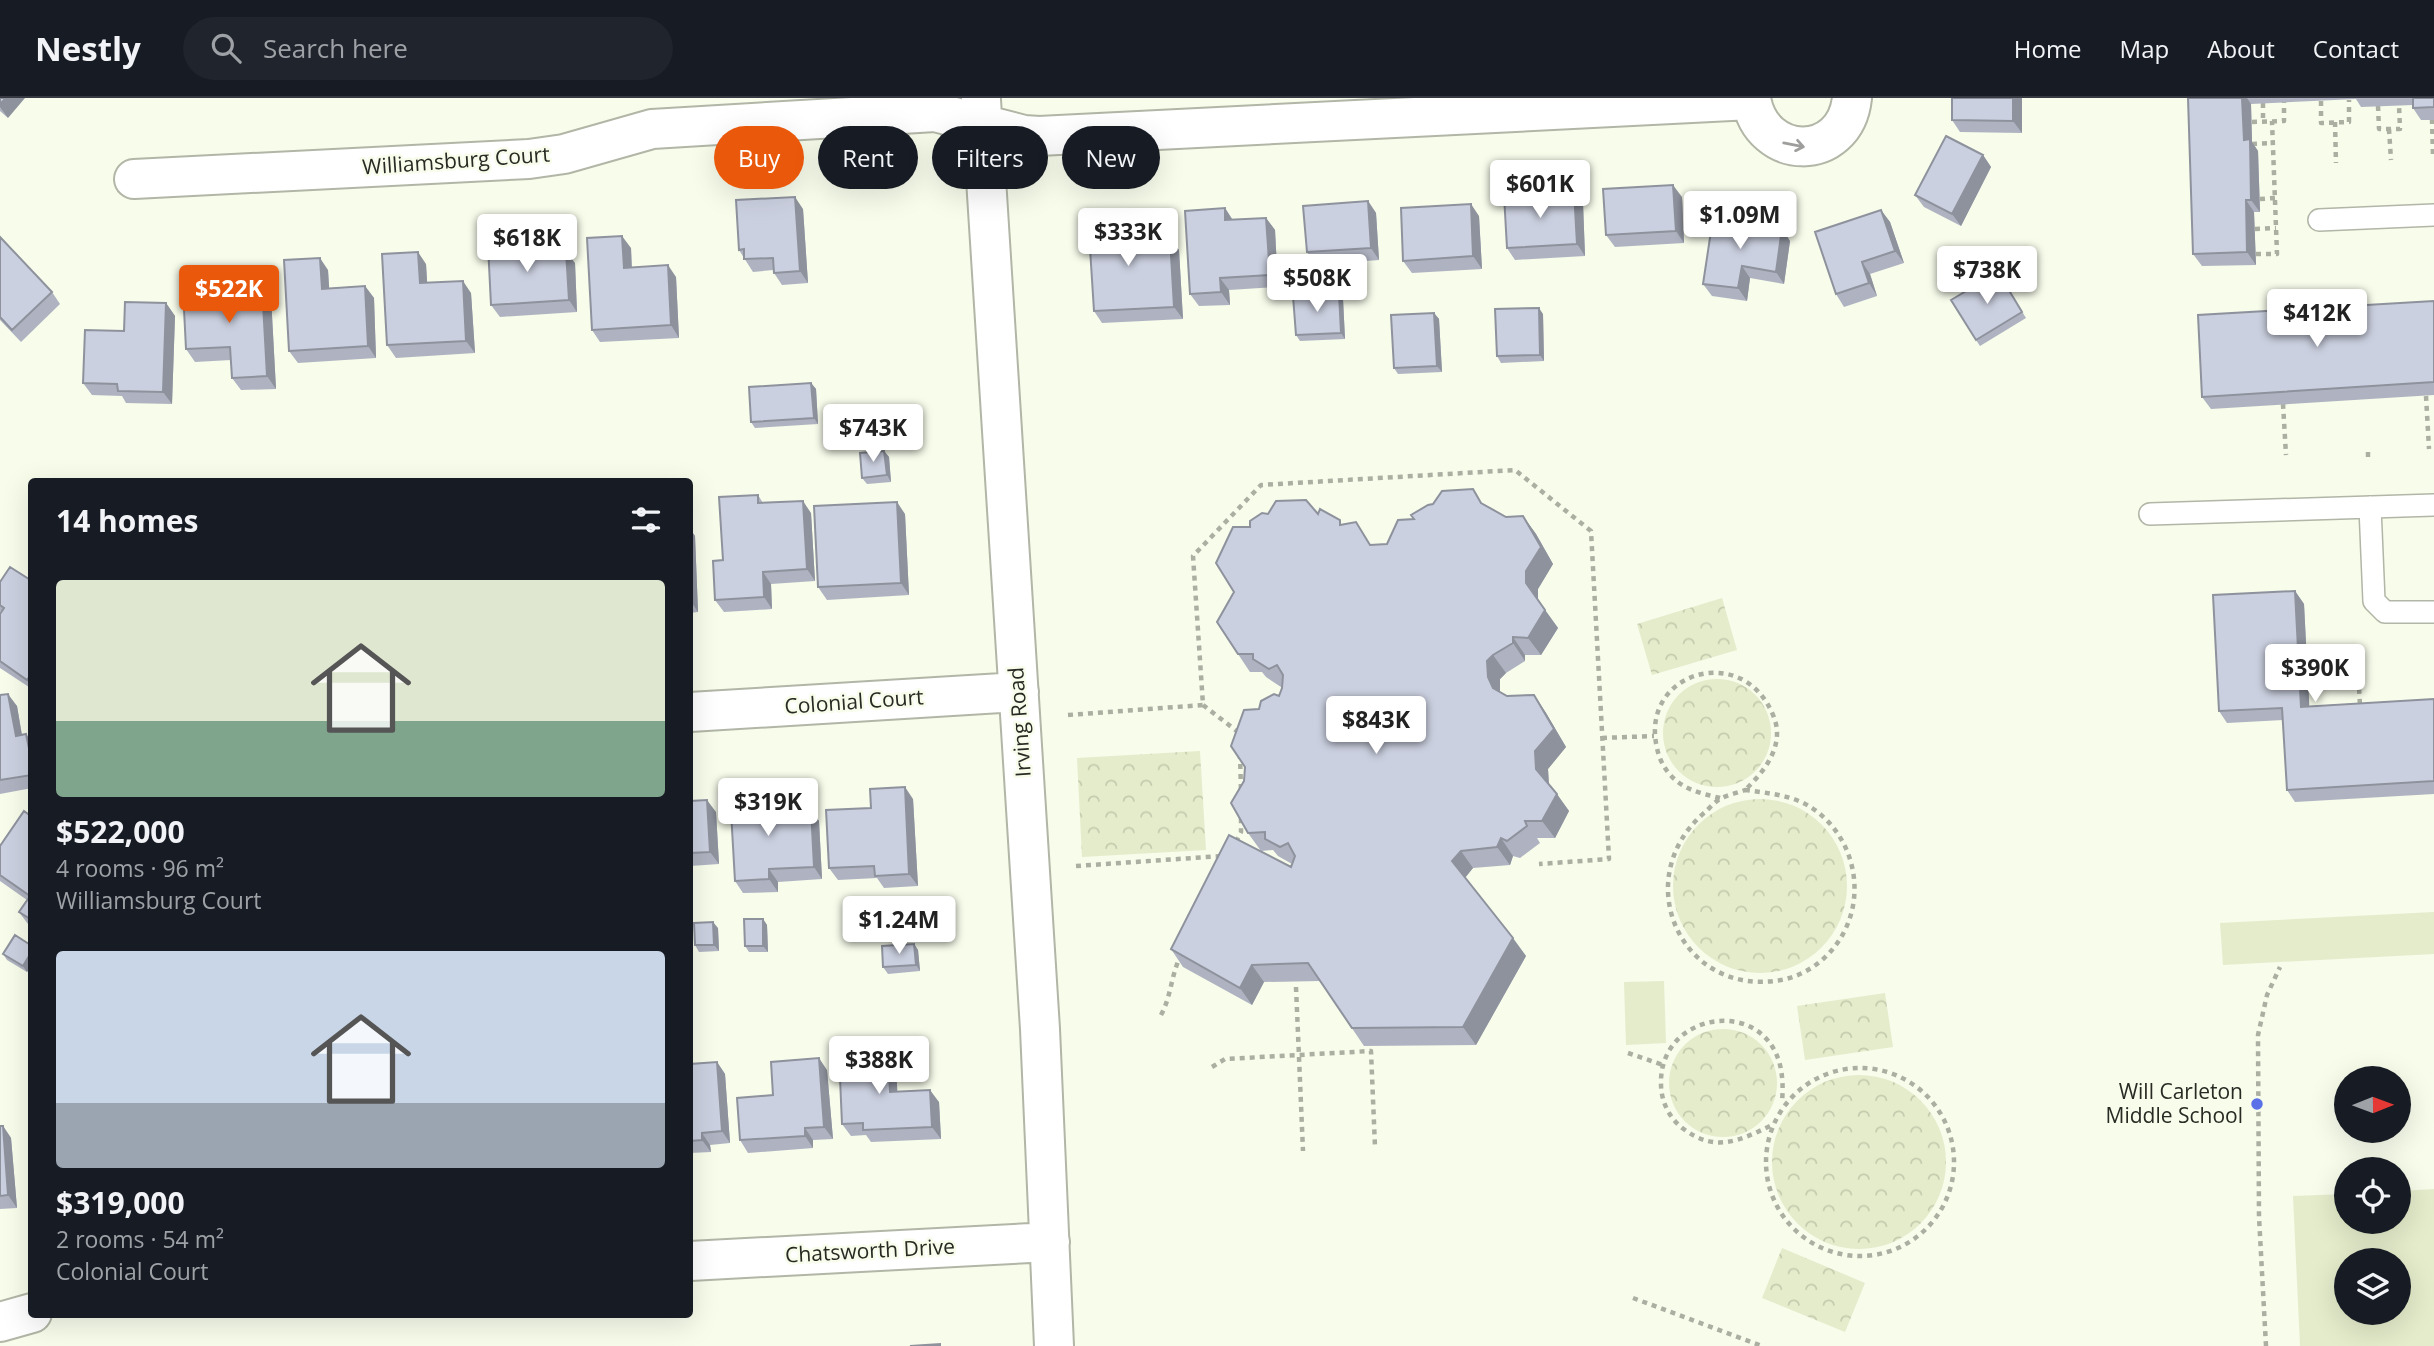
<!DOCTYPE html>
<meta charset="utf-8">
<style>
:root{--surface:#171b24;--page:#20242c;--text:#f1f3f6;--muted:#9ea1a6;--line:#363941;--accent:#ea580c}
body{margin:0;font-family:"Open Sans",sans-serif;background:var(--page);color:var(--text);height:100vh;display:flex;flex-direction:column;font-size:26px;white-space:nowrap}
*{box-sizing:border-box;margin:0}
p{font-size:23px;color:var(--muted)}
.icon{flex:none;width:38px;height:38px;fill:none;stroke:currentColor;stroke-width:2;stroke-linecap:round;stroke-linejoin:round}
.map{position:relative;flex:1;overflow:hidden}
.drawer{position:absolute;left:28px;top:380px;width:665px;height:840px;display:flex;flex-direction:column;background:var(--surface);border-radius:7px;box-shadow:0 7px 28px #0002}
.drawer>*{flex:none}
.hud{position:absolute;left:714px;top:28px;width:665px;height:63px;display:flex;gap:14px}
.needle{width:46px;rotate:89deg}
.buttons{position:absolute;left:2334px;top:968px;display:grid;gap:14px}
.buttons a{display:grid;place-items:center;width:77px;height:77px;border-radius:50%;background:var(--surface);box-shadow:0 7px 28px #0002;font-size:35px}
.price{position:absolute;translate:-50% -60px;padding:0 16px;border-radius:7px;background:#fff;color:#222;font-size:23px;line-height:46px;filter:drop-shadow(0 2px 4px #0008)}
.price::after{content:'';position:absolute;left:50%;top:42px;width:21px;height:16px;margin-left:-10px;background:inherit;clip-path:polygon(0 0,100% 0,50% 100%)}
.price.current{background:var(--accent);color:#fff}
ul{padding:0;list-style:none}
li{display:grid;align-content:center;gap:14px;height:371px;padding:0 28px}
li span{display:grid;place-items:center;height:217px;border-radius:7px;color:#555}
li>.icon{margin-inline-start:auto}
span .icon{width:126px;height:126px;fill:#fffc;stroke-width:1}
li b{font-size:30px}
h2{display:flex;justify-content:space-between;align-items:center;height:84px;padding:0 28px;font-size:30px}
.pill{padding:0 24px;border-radius:32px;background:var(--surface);box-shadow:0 7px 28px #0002;font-size:24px;line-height:63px}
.pill.current{background:var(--accent);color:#fff}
header{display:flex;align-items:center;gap:42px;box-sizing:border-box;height:98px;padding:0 35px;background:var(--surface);border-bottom:2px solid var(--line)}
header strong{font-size:33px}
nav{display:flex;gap:38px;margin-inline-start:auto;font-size:24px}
.search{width:490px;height:63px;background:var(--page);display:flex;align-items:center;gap:18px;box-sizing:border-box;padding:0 24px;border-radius:38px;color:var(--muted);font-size:26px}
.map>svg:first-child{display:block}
</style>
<header>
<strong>Nestly</strong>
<div class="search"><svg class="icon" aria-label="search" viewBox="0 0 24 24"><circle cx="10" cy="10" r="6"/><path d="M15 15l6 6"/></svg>Search here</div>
<nav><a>Home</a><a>Map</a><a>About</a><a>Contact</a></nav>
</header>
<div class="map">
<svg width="2434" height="1248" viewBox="0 0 2434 1248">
<defs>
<pattern id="park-crowns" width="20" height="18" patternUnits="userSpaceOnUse" patternTransform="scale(1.75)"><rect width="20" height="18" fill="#e4eccb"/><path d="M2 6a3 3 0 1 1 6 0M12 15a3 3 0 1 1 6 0" fill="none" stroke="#c4cbae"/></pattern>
</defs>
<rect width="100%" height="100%" fill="#f7fceb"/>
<path fill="#e4eccb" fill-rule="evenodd" d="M2434,814V856L2223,867L2220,825Z
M1664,883L1666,945L1626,947L1624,884Z
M2434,1091V1248H2300L2293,1098L2347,1096V1124H2399V1093ZM2347,1162H2399V1214H2347Z"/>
<path fill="url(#park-crowns)" d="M1722,500L1737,552L1652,577L1637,526Z
M1663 635a54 54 0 1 1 108 0a54 54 0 1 1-108 0Z
M1200,653L1206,752L1082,759L1077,660Z
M1673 788a87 87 0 1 1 174 0a87 87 0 1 1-174 0Z
M1885,895L1893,949L1805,962L1797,908Z
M1669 985a54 54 0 1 1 108 0a54 54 0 1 1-108 0Z
M1772 1064a87 87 0 1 1 174 0a87 87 0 1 1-174 0Z
M1782,1150L1865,1185L1845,1234L1762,1200Z"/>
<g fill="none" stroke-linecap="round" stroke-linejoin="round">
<defs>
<path id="service" d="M2319,122L2434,117
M2370,409L2374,503L2385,514H2434
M2150,416L2434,407"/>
<path id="minor" d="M1751,0C1761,64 1845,65 1852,0
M981,2L1040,931L1054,1248
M134,81L529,61L564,56L652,31L935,14L1024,37L1039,38L1751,2
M690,614L1019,594
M690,1163L1050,1144
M0,1224L32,1215"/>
</defs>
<use href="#service" stroke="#b1b6a6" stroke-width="24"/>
<use href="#minor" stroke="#b1b6a6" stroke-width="42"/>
<path stroke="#abafa2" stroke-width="4.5" stroke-dasharray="5 5" stroke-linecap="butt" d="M2321,3V25L2349,24V2
M2263,5V23
M2378,8L2379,31H2400L2399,7
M2432,21L2433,59
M2252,24L2284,23V4
M2335,24L2336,65
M2389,31L2391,62
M2252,46L2273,45
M2260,101L2275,100
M2255,131L2276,130
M2256,156H2277L2272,23
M2426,298L2429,351
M2283,306L2286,357
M2368,354V360
M2307,563L2348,562
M2358,571L2360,608
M1203,607L1238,634
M1068,617L1203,607L1193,458L1261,387L1515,372L1591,433L1609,761L1539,766
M1602,640L1654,638
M1240,656L1241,693
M1745,692C1767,695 1793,697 1812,710C1851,736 1866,789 1845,832C1833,857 1809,877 1781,882C1681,900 1628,781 1704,715C1709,711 1714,704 1720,701C1727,697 1737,695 1745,692Z
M1720,700C1708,697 1694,694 1684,688C1670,680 1660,666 1657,650C1639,574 1743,543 1773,617C1786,646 1765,673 1745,692
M1236,744L1241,734V719
M1076,768L1222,758
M1296,889L1303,1053
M1161,917C1171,899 1171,878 1180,859
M1628,955L1663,967
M1212,969L1225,961L1371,953L1375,1049
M1766 1064a94 94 0 1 1 188 0a94 94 0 1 1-188 0Z
M1770,1028C1739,1043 1715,1054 1685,1032C1670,1022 1661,1004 1661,986C1659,914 1763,898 1780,967C1783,979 1783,992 1782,1004
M1633,1200L1762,1248
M2266,1248L2259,1119L2258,937L2267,897L2280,869"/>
<use href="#service" stroke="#fff" stroke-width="21"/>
<use href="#minor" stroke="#fff" stroke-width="38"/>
</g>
<path fill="#afb3c1" d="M0,0L8,20L0,13Z
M2022,0V35L1960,34L1952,22Z
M2188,0H2434V22H2421L2413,10V7L2361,9L2356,1L2251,6L2252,44L2258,53L2260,114H2254L2256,167L2202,168L2193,156Z
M1983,57L1991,69L1961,128L1924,109L1915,97Z
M1682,99L1684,145L1615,149L1606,137Z
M1368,103L1376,115L1379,162L1315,167L1307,154Z
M1583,105L1585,158L1515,162L1507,150Z
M1225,110L1233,122L1266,120L1275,132L1278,189L1229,192L1230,207L1199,208L1190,196Z
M803,111L808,185L782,187L774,175L773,172L753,174L739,152Z
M1881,112L1890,124L1904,165L1870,176L1877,198L1844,209L1836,196Z
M1124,118L1132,130L1133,142L1170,140L1179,152L1183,221L1102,225L1094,213Z
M1479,118L1482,171L1412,175L1403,163Z
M0,139L52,194L60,206L21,244L0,222Z
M1790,143L1784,186L1750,180L1747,203L1712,198L1703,186Z
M543,144L550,154L575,165L577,214L500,219L491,207Z
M631,150L632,169L676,179L679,240L600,244L592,232Z
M426,166L427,185L471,195L475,255L396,260L387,247Z
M328,172L329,190L365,188L374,200L376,260L298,265L289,253Z
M1998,174L2026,220L1980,248L1976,242Z
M271,199L276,291L241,292L232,280L231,262L195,264L186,251Z
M1343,201L1345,241L1300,243L1296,237Z
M2434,203V297L2211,311L2202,299Z
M166,205L175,218L172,306L126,305L122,298L92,297L83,285L124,233Z
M1434,215L1439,221L1442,274L1398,276L1394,270Z
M1543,216L1544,263L1501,265L1497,258Z
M811,285L816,291L818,326L755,330L751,324Z
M884,353L889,359L891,384L867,386L862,380Z
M758,397L763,405L811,415L815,483L771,486L772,511L724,514L715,502L723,462Z
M1484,406L1506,419L1523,418L1536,436L1553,466L1538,491V502L1558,530L1541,557H1525V563L1506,575L1500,581V594L1507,598L1534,597L1546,615L1566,649L1548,671L1549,686L1569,713L1555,740H1537L1540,745L1520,760L1513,758L1510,767L1473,770L1465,779L1526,858L1476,947L1364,948L1320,883L1264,884L1252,907L1183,869L1171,851L1291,769L1292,766L1278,758L1273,752L1261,753L1248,735L1244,683L1259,611L1279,598L1283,588L1281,589L1266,579L1262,574H1250L1238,556L1234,494L1250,429L1268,416H1318L1343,427L1371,447L1387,446L1414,421Z
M905,416L909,497L827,502L818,489Z
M690,431L695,438L698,514L690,515Z
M32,483V591L0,570V516L1,514L0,513V484Z
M2295,493L2304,506L2309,608L2434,601V696L2295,704L2287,692L2283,622L2227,625L2219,613Z
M0,597L17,608L22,637L32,644V690L0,696Z
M765,694L773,707V713L811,711L819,723L822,781L778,784V794L743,795L735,783Z
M913,701L918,788L884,790L877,780L838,782L829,770L871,710Z
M690,703L716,714L719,766L690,768Z
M32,719V829L28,826L19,814L27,802L0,783V748Z
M763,821L767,827L768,854H749L745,848Z
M718,830L719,853L699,854L695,847Z
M914,846L918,852L920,873L888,876L883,869Z
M32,848V867L27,874L7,862L3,856Z
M717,964L725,976L730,1045L710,1047L711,1054L690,1055V966Z
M896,967L897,993L939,1004L941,1041L871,1044L866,1037L851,1038L842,1026Z
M827,972L833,1041L813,1042V1050L748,1055L740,1042L773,997Z
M0,1028H3L11,1040L17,1110L0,1111Z"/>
<path fill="#8e929d" d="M6,0H25L8,20L0,9V6Z
M2013,0H2022V35L2013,23Z
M2242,0H2247L2251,6L2252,44L2258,53L2260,114L2251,102L2244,42Z
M1983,57L1991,69L1961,128L1952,116Z
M1673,87L1682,99L1684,145L1676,133Z
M1574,93L1583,105L1585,158L1577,146Z
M795,99L803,111L808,185L800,173Z
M2246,102L2254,114L2256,167L2247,154Z
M1368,103L1376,115L1379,162L1371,150Z
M1471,106L1479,118L1482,171L1473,158Z
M1225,110L1233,123L1225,122Z
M1881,112L1890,124L1904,165L1895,153Z
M1124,118L1132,130L1134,155L1125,143Z
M1266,120L1275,132L1278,189L1270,177Z
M1782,130L1790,143L1784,186L1776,174Z
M622,138L631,150L632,182L624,170Z
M1170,140L1179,152L1183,221L1174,209Z
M543,144L551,156L544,154Z
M566,153L575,165L577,214L569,202Z
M418,154L426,166L428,198L420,185Z
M320,160L328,172L330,203L322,191Z
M1862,164L1870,176L1877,198L1869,185Z
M668,167L676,179L679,240L671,227Z
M1742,168L1750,180L1747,203L1738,190Z
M1220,180L1229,192L1230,207L1221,194Z
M463,183L471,195L475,255L466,243Z
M262,187L271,199L276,291L267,278Z
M365,188L374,200L376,260L368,248Z
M1339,195L1343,201L1345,241L1341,235Z
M166,205L175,218L172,306L163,294Z
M1539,210L1543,216L1544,263L1540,257Z
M1434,215L1439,221L1442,274L1437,268Z
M811,285L816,291L818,326L814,320Z
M884,353L889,359L891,384L887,377Z
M803,403L811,415L815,483L807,471Z
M897,404L905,416L909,497L901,485Z
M1523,418L1536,436L1553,466L1538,491V503L1526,485Z
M690,431L695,438L698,514L690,502Z
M763,474L771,486L772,511L764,499Z
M2295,493L2304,506L2310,621L2301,609Z
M1545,512L1558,530L1541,557L1528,540Z
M1513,539L1525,557V563L1513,545Z
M1493,557L1506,575L1500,581V597L1493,590L1488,579L1487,563Z
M32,575V588L27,582Z
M8,596L17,608L24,650L16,638Z
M1534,597L1546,615L1566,649L1548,671L1549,688L1536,671Z
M26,636L32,644V665Z
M905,689L913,701L918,788L909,776Z
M765,694L773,707L774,725L766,713Z
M1557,696L1569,713L1555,740L1542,723Z
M707,702L716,714L719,766L710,754Z
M811,711L819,723L822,781L814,769Z
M1501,740L1513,758L1510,767L1497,749Z
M1461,753L1473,770L1465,780L1452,763Z
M769,771L778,784V794L769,781Z
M763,821L767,827L768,854L763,848Z
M713,824L718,830L719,853L714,847Z
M1513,840L1526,858L1476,947L1463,929Z
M914,846L918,852L920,873L916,867Z
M32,853V867L27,874L23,868Z
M1252,867L1264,884L1252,907L1240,890Z
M888,955L896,967L898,1006L890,994Z
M819,960L827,972L833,1041L824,1029Z
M717,964L725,976L730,1045L722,1033Z
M930,992L939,1004L941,1041L932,1029Z
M3,1028L11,1040L17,1110L8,1097Z
M805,1030L813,1042V1050L805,1038Z
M702,1035L710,1047L711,1054L702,1042Z"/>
<path fill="#cbd0e0" stroke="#8e929d" stroke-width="2" d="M0,0H6L0,6Z
M1952,0H2013V23L1952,22Z
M2188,0H2242L2244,42L2250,41L2251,102H2246L2247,154L2193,156Z
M2413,0H2434V9L2413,10Z
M1946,38L1983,57L1952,116L1915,97Z
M1673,87L1676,133L1606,137L1603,91Z
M1574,93L1577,146L1507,150L1504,97Z
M795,99L800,173L774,175L773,160L744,161V151L739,152L736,102Z
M1368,103L1371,150L1307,154L1303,108Z
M1471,106L1473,158L1403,163L1401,110Z
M1225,110V122L1266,120L1270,177L1220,180L1221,194L1190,196L1185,113Z
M1881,112L1895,153L1862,164L1869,185L1836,196L1815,134Z
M1124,118L1125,143L1170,140L1174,209L1094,213L1088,119Z
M1713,120L1782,130L1776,174L1742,168L1738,190L1703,186Z
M622,138L624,170L668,167L671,227L592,232L587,140Z
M0,139L52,194L12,232L0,219Z
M543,144L544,154L566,153L569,202L491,207L488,147Z
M418,154L420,185L463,183L466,243L387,247L382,156Z
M320,160L322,191L365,188L368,248L289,253L284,162Z
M1998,174L2022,214L1976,242L1951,202Z
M262,187L267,278L232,280L230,249L186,251L183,191Z
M1339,195L1341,235L1296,237L1293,198Z
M2434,203V284L2202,299L2198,217Z
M125,204L166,205L163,294L118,293L117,286L83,285L85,232L124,233Z
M1539,210L1540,257L1497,258L1495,211Z
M1434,215L1437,268L1394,270L1391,217Z
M811,285L814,320L751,324L749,289Z
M884,353L887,377L862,380L860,355Z
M1473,391L1481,405L1506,419L1523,418L1541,449L1526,473V485L1545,512L1528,540L1513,539V545L1493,557L1487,563L1488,579L1493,590L1507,598L1534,597L1554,631L1535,653L1536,671L1557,696L1542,723H1525L1527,728L1507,743L1501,740L1497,749L1461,753L1452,763L1513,840L1463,929L1352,930L1308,865L1252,867L1240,890L1171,851L1229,737L1291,769L1295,758L1288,745L1280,749L1265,741V734L1248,735L1231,705L1244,683L1245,669L1231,648L1244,612L1259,611L1261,603L1274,596L1279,598L1282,590L1283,577L1277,567L1269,571L1253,561V556H1238L1217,524L1234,494L1216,465L1233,429H1250V423L1262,415L1268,416L1276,403L1306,402L1318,416L1320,411L1340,422V427L1356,424L1370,447L1387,446L1398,422L1414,421L1411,417L1428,407L1433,406L1442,393Z
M758,397V405L803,403L807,471L763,474L764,499L715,502L713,463L723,462L719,399Z
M897,404L901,485L818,489L814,408Z
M10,469L32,483V575L27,582L0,563V516L4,510L0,507V484Z
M2295,493L2301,609L2434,601V683L2287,692L2282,610L2219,613L2213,497Z
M8,596L16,638L26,636L32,665V677L0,682V597Z
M905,689L909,776L875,778L874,768L829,770L826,712L871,710L870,691Z
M765,694L766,713L811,711L814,769L769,771V781L735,783L730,696Z
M707,702L710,754L690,755V703Z
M24,713L32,719V822L19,814L30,798L0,777V748Z
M744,821H763V848H745Z
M713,824L714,847H695L694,825Z
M15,837L32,848V853L23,868L3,856Z
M914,846L916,867L883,869L882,848Z
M888,955L890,994L930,992L932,1029L863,1032V1025L842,1026L839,957Z
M819,960L824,1029L805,1030V1038L740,1042L737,1000L773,997L771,964Z
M717,964L722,1033L702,1035V1042L690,1043V966Z
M29,994H32V1035Z
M0,1028H3L8,1097L0,1098Z
M940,1246V1248H910Z"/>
<defs><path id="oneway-shaft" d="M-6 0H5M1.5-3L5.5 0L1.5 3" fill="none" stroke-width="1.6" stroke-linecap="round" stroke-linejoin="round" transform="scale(1.75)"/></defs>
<use stroke="#9e9f9c" href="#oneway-shaft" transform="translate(1794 47) rotate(11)"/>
<circle fill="#5a71e8" stroke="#f7fceb" stroke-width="2.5" cx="2257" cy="1006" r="7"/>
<g text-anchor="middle" stroke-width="5" stroke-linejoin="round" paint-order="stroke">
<g font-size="21" fill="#282a23" stroke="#f7fceb">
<text transform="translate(456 63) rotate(-4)" y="7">Williamsburg Court</text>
<text transform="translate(854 604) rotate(-4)" y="7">Colonial Court</text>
<text transform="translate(1020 624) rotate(-94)" y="7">Irving Road</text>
<text transform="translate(870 1153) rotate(-3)" y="7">Chatsworth Drive</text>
</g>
<g font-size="21" fill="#282a23" stroke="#f7fceb" text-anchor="end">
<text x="2243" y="1001">Will Carleton<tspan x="2243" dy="24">Middle School</tspan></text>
</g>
</g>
</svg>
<div class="buttons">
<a><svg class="needle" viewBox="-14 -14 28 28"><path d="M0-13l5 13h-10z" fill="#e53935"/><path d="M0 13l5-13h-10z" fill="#9ea1a6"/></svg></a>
<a><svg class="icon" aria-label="locate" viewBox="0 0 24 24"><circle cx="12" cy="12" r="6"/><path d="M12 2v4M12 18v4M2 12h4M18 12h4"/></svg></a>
<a><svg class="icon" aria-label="layers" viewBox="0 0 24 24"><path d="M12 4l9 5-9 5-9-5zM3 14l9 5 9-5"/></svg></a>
</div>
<b class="price" style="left:1540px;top:122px">$601K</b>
<b class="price" style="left:1740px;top:153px">$1.09M</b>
<b class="price" style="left:1128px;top:170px">$333K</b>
<b class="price" style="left:527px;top:176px">$618K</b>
<b class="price" style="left:1987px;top:208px">$738K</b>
<b class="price" style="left:1317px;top:216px">$508K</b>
<b class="price current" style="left:229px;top:227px">$522K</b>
<b class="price" style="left:2317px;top:251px">$412K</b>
<b class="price" style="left:873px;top:366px">$743K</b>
<b class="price" style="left:2315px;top:606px">$390K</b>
<b class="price" style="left:1376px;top:658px">$843K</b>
<b class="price" style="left:768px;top:740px">$319K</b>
<b class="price" style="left:899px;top:858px">$1.24M</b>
<b class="price" style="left:879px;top:998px">$388K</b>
<div class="hud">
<a class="pill current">Buy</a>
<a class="pill">Rent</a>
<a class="pill">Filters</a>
<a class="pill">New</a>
</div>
<section class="drawer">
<h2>14 homes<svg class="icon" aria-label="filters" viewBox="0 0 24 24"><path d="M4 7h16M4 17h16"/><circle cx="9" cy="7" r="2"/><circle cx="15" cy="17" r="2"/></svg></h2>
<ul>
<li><span style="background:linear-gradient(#dfe7d0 65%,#7fa58c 0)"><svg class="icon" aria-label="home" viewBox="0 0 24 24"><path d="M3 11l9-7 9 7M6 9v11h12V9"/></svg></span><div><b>$522,000</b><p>4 rooms · 96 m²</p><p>Williamsburg Court</p></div></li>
<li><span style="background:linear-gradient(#c9d6e8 70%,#9aa5b1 0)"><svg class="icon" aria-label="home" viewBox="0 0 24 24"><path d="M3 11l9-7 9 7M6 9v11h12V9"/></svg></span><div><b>$319,000</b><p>2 rooms · 54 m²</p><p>Colonial Court</p></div></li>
</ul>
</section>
</div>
